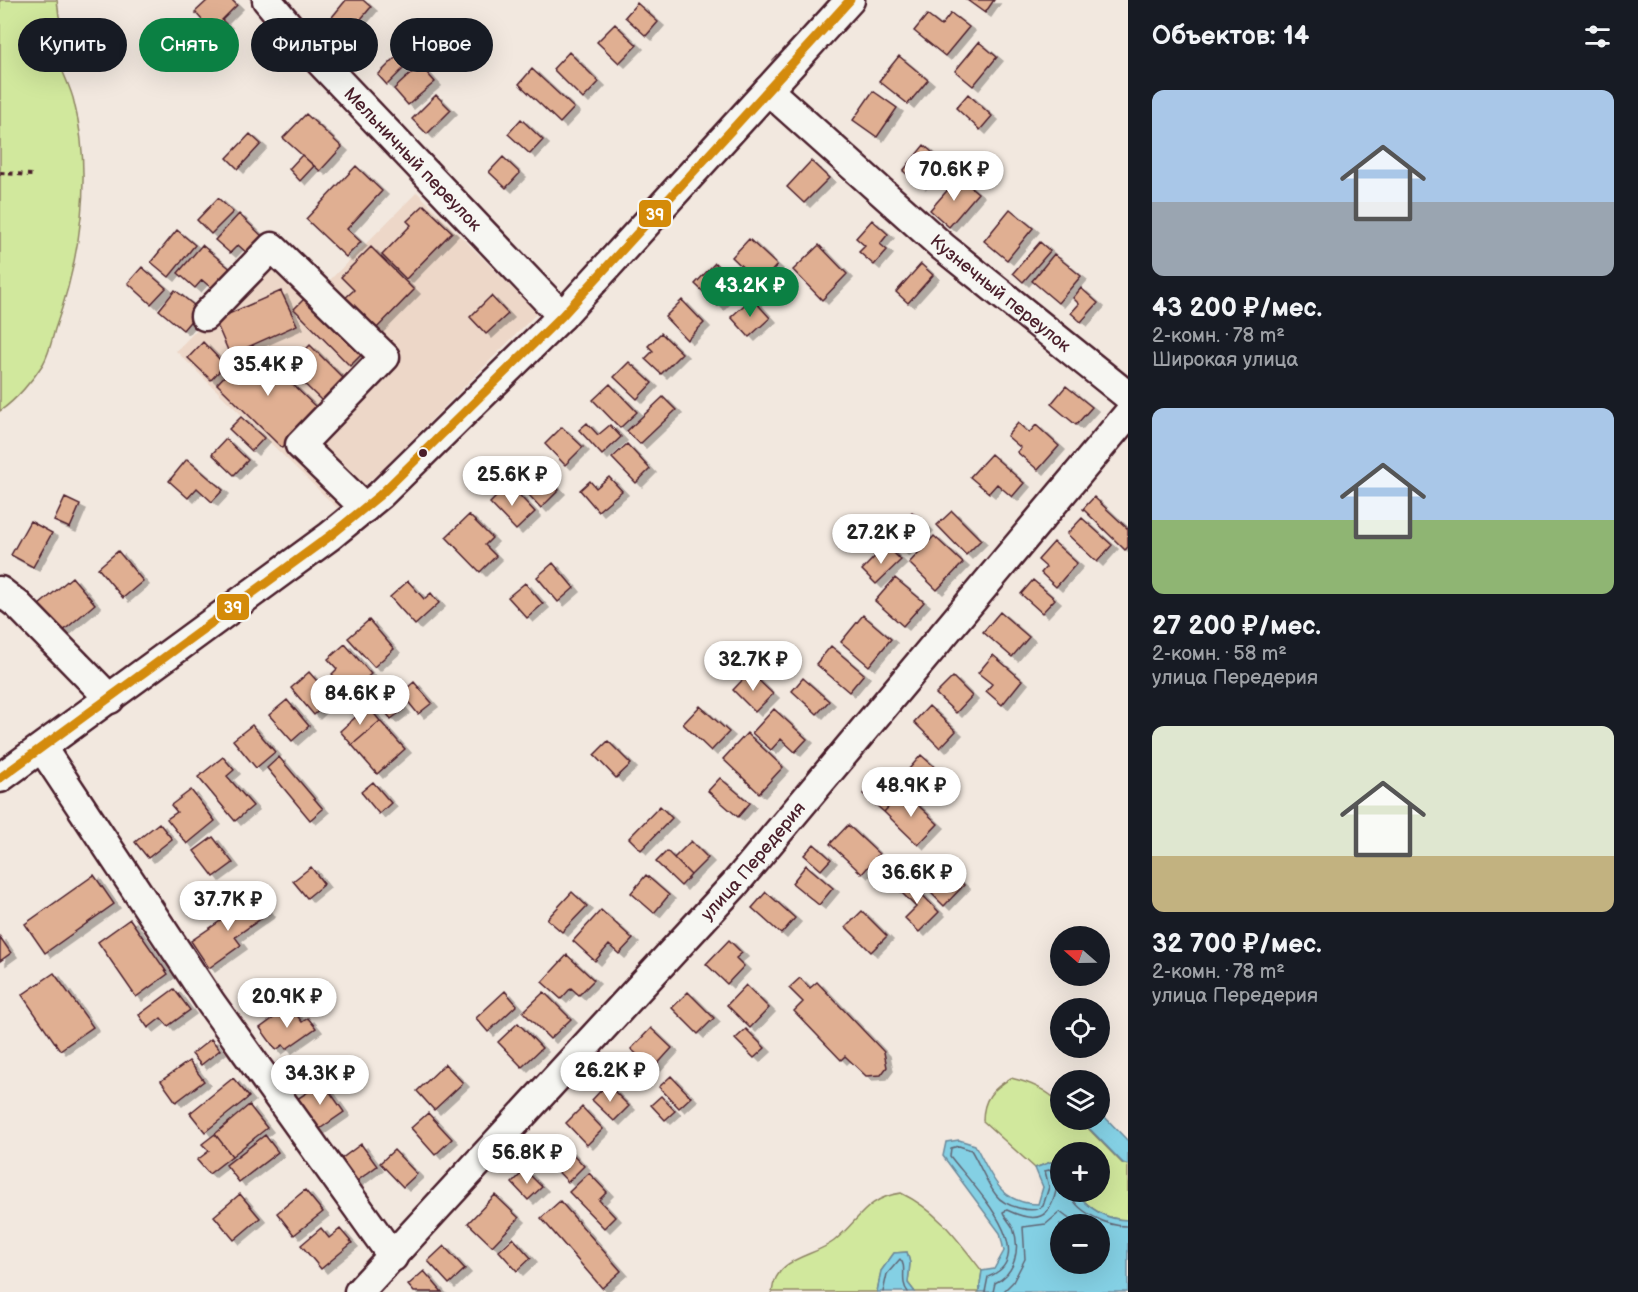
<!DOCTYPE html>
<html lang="ru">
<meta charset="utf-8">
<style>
:root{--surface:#171b24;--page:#242831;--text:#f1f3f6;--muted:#9ea1a6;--accent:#0b8043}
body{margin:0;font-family:"Balsamiq Sans",sans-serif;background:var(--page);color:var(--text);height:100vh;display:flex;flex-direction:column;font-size:22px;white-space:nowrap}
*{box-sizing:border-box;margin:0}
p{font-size:20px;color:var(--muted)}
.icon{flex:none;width:33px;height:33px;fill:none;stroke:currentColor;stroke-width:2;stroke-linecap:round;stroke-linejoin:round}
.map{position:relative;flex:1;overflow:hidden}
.panel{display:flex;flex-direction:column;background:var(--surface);width:510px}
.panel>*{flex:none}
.banner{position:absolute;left:18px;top:18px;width:570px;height:54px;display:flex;gap:12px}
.needle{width:39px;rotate:290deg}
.buttons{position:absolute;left:1050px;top:926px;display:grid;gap:12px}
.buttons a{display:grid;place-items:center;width:60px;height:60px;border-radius:50%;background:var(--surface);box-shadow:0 6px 24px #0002;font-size:30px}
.price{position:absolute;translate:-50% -51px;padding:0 14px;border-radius:21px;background:#fff;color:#222;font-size:20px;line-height:39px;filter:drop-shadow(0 2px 3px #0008)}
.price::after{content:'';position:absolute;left:50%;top:36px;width:18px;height:14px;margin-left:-9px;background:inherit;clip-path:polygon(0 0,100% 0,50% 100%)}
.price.active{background:var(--accent);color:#fff}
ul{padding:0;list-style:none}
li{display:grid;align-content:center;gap:12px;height:318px;padding:0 24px}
li span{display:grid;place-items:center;height:186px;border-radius:12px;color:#555}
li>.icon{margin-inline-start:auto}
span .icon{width:108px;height:108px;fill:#fffc;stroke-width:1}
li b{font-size:26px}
h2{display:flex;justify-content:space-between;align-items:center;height:72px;padding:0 24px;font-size:26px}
.chip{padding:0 21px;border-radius:27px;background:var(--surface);box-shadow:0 6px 24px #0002;font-size:21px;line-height:54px}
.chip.active{background:var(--accent);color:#fff}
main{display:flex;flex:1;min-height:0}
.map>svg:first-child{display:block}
</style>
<main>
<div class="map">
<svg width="1128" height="1292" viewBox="0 0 1128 1292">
<defs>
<filter id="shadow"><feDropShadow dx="6" dy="4" stdDeviation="0" flood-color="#0004"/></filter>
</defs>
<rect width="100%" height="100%" fill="#f2e8df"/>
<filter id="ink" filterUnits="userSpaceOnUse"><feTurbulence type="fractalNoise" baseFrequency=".0167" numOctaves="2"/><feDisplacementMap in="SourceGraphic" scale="12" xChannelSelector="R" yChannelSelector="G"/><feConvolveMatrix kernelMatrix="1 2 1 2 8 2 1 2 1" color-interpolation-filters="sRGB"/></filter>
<g filter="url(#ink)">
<path fill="#edd7c8" d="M417,192L537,313L380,472L337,508L176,351L282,243L325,285Z"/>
<path fill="#d1e89d" stroke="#8e8464" stroke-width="1.5" d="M0,0H57L59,16L72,50L63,72C67,82 72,92 74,102C93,176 80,259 55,329C52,340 49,354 43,364C33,380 16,400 0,411Z
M1011,1078C1031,1083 1045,1089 1060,1103V1119H1079L1122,1163L1128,1165V1220C1106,1220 1088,1208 1075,1191H1100V1152H1060V1174L1051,1162L1035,1168L983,1121C983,1098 993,1089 1011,1078Z
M901,1193C938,1211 957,1239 982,1271L979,1292H915L908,1283L910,1263L907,1252L894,1253L881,1271L877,1292H772C776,1256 812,1258 834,1241C860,1220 865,1198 901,1193Z"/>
<path fill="#84d0e4" stroke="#6d899a" stroke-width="1.5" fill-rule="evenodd" d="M1100,1112L1128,1141V1165L1123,1163L1084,1123L1082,1119H1100Z
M959,1140L975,1145C992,1175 998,1203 1038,1204L1043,1187L1035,1168L1051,1162L1060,1174V1191H1075C1088,1208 1106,1220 1128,1220V1292H979L982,1271L994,1269L1004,1251L1000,1233L943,1156L946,1142ZM1060,1224H1100V1263H1060Z
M907,1252L910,1263L908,1283L915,1292H877L881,1271L894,1253Z"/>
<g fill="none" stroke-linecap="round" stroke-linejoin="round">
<path stroke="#616675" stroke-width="1.5" d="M1070,1191C1073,1212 1110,1227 1128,1226
M883,1292L887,1274L900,1259C908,1267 899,1281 908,1292
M985,1292L988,1277C1044,1255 970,1183 950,1156L951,1148L959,1146L971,1150C980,1165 986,1182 996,1195C1004,1206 1033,1215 1043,1206L1049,1187L1045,1171L1049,1170L1060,1177
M993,1292L995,1283C1015,1274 1021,1249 1013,1228C1010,1222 1005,1218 1003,1212L1007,1210C1036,1224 1051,1220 1057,1186L1060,1184
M1003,1292L1013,1282L1025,1259L1023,1227L1046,1224L1060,1212L1076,1224"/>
</g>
<path fill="#e0af92" stroke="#4a1f2b" stroke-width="1.5" filter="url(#shadow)" d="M208,0H232L237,5L222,20L226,24L218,30L213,24L209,28L195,12Z
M346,0H363L371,7L346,37L328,22Z
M967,0H994L985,13Z
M637,3L658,22L646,36L625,17Z
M951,13L969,27L945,56L914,31L927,15L941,26Z
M615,24L637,45L619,63L597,42Z
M179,32L189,45L168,61L159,49Z
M979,42L997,57L973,86L955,71Z
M406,47L415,57L387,85L378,75Z
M569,52L599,82L583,99L553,69Z
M899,56L928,80L908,104L879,81Z
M420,65L435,82L408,105L394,89Z
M532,69L574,108L560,123L519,84Z
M873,91L897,108L877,137L853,120Z
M968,94L992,116L980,130L956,108Z
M436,95L451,110L427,134L412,119Z
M306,114L342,147L320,171L283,138Z
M521,119L543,140L530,154L508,134Z
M250,134L261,144L238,169L227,158Z
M924,145L933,153L928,160L936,166L920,185L903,171Z
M302,155L314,166L300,181L289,169Z
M503,157L520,173L506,188L489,172Z
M811,161L829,178L804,203L787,187Z
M356,166L382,191L347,229L361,242L346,257L306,219Z
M959,177L978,193L949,227L930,210Z
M218,198L233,212L211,234L197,220Z
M424,205L452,232L406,279L382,255L411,225L407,221Z
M1010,209L1033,228L1007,260L984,241Z
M239,214L263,237L248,254L238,245L230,253L215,240Z
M872,220L888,234L880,244L887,250L874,265L859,252L865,246L856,238Z
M177,230L195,245L169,277L151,262Z
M749,239L777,265L760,284L732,257Z
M1040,242L1050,251L1023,282L1013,273Z
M202,245L233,271L215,291L202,280L195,288L178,273Z
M819,245L847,274L822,300L793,270Z
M371,247L414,290L374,331L343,300L354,290L341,277Z
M1054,254L1081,276L1058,303L1032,281Z
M715,263L738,285L718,306L695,284Z
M921,264L933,275L908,303L896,292Z
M142,267L166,288L151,304L128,283Z
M1081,288L1098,303L1081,322L1071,313L1079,304L1073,298Z
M175,290L200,310L183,330L159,310Z
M281,291L297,325L230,355L215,320Z
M308,295L364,352L350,366L294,309Z
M491,296L508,314L486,334L470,317Z
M752,298L770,318L749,337L731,317Z
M682,300L704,323L687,340L665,317Z
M661,333L682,353L661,374L645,359L653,351L648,346Z
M203,342L225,365L211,380L188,358Z
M310,345L344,379L322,401L288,368Z
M253,346L319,410L282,448L217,384Z
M629,362L652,383L637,399L614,377Z
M610,384L637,412L620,428L593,400Z
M1066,386L1092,407L1076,425L1051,404Z
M663,397L676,410L640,444L627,431Z
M241,417L264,438L252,451L229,429Z
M587,423L598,435L610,425L621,437L602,455L579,430Z
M1018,423L1029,433L1036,425L1059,446L1038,470L1017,452L1021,448L1007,436Z
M562,427L583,447L565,465L545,444Z
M226,439L248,460L234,475L212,454Z
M627,444L650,469L636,483L612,458Z
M991,454L1024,483L1012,497L997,484L989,493L970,477Z
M187,459L223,490L212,502L197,488L188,498L169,481Z
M534,463L559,490L541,508L515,480Z
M609,477L622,491L598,511L580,490L590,481L596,488Z
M509,484L535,512L516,530L490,503Z
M1094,497L1128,529V547L1125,550L1083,509Z
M65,498L80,505L70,528L54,521Z
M952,511L981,540L966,555L937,525Z
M912,512L927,527L903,552L887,537Z
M469,515L492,538L485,545L496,556L480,572L446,537Z
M1082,518L1112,545L1097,562L1067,534Z
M30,521L52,533L33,567L11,555Z
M934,536L963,563L937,590L909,563Z
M1054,542L1077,563L1056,587L1041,573L1046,567L1038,560Z
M886,545L901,560L876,584L862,570Z
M118,551L143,581L123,598L98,568Z
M553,563L574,588L558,602L537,577Z
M72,577L95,604L62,632L39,605Z
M895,578L924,602L903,626L875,601Z
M1033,580L1055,599L1042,613L1021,594Z
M408,581L424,599L431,593L439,603L415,625L390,597Z
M525,583L543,604L527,618L508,597Z
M1000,612L1029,637L1012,657L983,632Z
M863,615L891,639L869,666L841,642Z
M369,620L394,649L374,667L348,638Z
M345,644L371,674L349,694L332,674L337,669L328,659Z
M831,646L864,674L849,692L816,664Z
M993,655L1022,680L1002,705L986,691L992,684L978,673Z
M309,672L332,698L314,715L291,688Z
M750,672L773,694L755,712L733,690Z
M953,677L972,696L956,713L936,694Z
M803,678L829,701L817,714L792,691Z
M414,682L432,703L418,714L401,693Z
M390,692L404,709L391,719L378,703Z
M287,700L309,726L292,741L269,715Z
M368,706L380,721L352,745L340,731Z
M700,706L729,732L711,751L683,724Z
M929,706L956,731L940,748L914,722Z
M774,709L807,739L795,752L781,739L771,750L752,733Z
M380,721L405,749L377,774L352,745Z
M252,725L275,752L256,768L233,740Z
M747,733L783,767L759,793L723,759Z
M608,741L631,764L616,778L594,755Z
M921,755L946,777L928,798L903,776Z
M223,757L234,770L227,776L253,806L235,821L198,777Z
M279,757L323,809L310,820L267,768Z
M882,772L903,791L884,812L863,794Z
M720,778L750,803L738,817L708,791Z
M373,782L391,803L379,814L361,792Z
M191,790L215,821L187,844L167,819L177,812L171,805Z
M903,791L938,824L918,845L884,812Z
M660,806L672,818L641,850L629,838Z
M159,823L172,839L148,858L135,842Z
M848,825L879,854L862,874L830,844Z
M213,837L233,863L214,877L194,851Z
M691,841L708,858L691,875L674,858Z
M814,844L831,859L821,870L804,855Z
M667,851L691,875L681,886L656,862Z
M937,859L964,885L944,906L917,879Z
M806,865L833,888L819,905L792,883Z
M311,867L324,884L307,898L293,881Z
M94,875L114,904L45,953L25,924Z
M646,875L669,895L654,913L631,893Z
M903,875L939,912L919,932L905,918L916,907L893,884Z
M572,892L587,906L562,932L547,919Z
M766,892L795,918L781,934L752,908Z
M257,896L269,913L235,937L241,945L209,968L191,941Z
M601,910L633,939L619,954L609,945L595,961L573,941Z
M862,911L887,936L871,952L846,927Z
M130,919L168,974L136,997L98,942Z
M0,937L11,953L0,961Z
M729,940L742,953L736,958L744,966L727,984L706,964Z
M567,955L594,980L579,995L571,988L561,999L542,982Z
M54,973L93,1027L60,1050L22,995Z
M800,978L810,988L817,982L884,1052L887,1067L881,1075L866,1076L845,1056L841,1060L794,1011L803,1002L789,988Z
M746,985L769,1008L750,1028L727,1005Z
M174,989L190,1010L168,1026L161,1018L148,1028L139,1015Z
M505,991L517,1005L488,1032L476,1018Z
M544,992L571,1019L550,1039L523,1012Z
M688,992L714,1018L698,1034L672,1008Z
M290,1006L302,1022L308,1018L316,1028L286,1049L283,1045L276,1050L260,1028Z
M518,1023L542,1048L522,1067L498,1042Z
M651,1028L672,1048L653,1069L631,1049Z
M746,1029L765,1048L754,1058L735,1039Z
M211,1039L220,1050L201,1065L192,1054Z
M189,1061L204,1081L176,1102L161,1081Z
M445,1064L463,1083L434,1110L417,1091Z
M671,1076L691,1097L679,1108L659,1087Z
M233,1078L249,1097L205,1132L190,1113Z
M323,1082L344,1112L318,1130L297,1099Z
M607,1084L629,1106L614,1121L592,1100Z
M661,1096L675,1111L665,1120L651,1105Z
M249,1105L267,1128L232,1156L215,1134Z
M582,1107L603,1129L587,1145L566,1123Z
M428,1113L452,1139L435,1155L411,1128Z
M215,1134L232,1156L209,1174L197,1160L209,1151L202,1144Z
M265,1135L278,1152L239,1182L226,1165Z
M558,1138L584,1166L568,1182L541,1154Z
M361,1144L377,1166L353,1184L337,1162Z
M394,1150L417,1174L403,1187L380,1163Z
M525,1170L542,1187L528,1200L512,1183Z
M589,1173L607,1192L599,1200L615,1217L604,1228L569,1192Z
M305,1190L323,1212L294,1235L277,1213Z
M240,1194L260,1218L234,1240L214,1216Z
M495,1195L519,1218L492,1246L468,1223Z
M560,1201L621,1271L602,1288L541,1218Z
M321,1228L329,1238L340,1229L352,1243L321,1269L301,1245Z
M513,1238L531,1258L517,1271L499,1251Z
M444,1246L465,1269L449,1284L428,1261Z
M424,1271L442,1292H414L408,1285Z"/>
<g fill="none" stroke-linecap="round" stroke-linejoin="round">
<defs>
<g id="minor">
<path id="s1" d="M267,0L308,49L562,316"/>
<path id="s2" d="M768,90L943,247L1128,396"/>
<path d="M205,316L272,247L385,357L300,445L365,508"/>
<path d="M0,591L18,605L110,699"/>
<path d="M42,748L211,1003L393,1257"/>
<path d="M0,778L330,536L380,495L562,316L850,0"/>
<path id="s3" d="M359,1292L734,885L1128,414"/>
</g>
</defs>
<use href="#minor" stroke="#4a1f2b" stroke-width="33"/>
<path stroke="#4a1f2b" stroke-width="4" stroke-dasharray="4.5 4.5" stroke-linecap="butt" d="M0,173L32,175"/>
<use href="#minor" stroke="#f6f6f2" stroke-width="28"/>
<defs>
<path id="bus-1" d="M0,778L330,536L380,495L562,316L850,0"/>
</defs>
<use href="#bus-1" stroke="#f6f6f2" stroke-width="14"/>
<use href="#bus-1" stroke="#d48b09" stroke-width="9"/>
</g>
</g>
<circle fill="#4a1f2b" stroke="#f6f6f2" stroke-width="2" cx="423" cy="453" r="5"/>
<g text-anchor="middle" stroke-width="5" stroke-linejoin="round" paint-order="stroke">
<g font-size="18" fill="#4a1f2b" stroke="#f6f6f2">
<text dy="6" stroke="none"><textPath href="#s1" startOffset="216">Мельничный переулок</textPath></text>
<text dy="6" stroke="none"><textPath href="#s2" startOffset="309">Кузнечный переулок</textPath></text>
<text dy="6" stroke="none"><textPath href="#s3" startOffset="584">улица Передерия</textPath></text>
</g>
</g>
<g stroke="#f6f6f2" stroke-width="2">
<rect x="638" y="199" width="34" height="29" rx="6" fill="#d48b09"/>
<rect x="216" y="593" width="34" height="28" rx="6" fill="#d48b09"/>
</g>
<g font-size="16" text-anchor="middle" font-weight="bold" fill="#fff">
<text x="655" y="220">39</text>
<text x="233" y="613">39</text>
</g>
</svg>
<div class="buttons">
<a><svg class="needle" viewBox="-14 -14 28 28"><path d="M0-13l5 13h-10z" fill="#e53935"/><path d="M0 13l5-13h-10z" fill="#9ea1a6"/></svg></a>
<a><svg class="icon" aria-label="locate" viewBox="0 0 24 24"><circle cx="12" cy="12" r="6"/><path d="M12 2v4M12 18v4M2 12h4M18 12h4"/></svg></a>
<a><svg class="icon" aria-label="layers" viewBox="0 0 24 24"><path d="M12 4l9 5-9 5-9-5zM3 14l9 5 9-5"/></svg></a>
<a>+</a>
<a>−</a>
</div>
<b class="price" style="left:954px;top:202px">70.6K ₽</b>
<b class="price active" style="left:750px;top:318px">43.2K ₽</b>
<b class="price" style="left:268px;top:397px">35.4K ₽</b>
<b class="price" style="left:512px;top:507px">25.6K ₽</b>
<b class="price" style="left:881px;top:565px">27.2K ₽</b>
<b class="price" style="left:753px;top:692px">32.7K ₽</b>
<b class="price" style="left:360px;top:726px">84.6K ₽</b>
<b class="price" style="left:911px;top:818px">48.9K ₽</b>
<b class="price" style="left:917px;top:905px">36.6K ₽</b>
<b class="price" style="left:228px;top:932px">37.7K ₽</b>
<b class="price" style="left:287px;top:1029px">20.9K ₽</b>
<b class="price" style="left:610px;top:1103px">26.2K ₽</b>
<b class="price" style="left:320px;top:1106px">34.3K ₽</b>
<b class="price" style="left:527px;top:1185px">56.8K ₽</b>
<div class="banner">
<a class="chip">Купить</a>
<a class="chip active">Снять</a>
<a class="chip">Фильтры</a>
<a class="chip">Новое</a>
</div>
</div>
<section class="panel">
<h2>Объектов: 14<svg class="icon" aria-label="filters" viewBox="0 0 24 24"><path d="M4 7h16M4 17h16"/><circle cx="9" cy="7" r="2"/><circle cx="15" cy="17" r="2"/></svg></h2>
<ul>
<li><span style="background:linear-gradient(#a9c7e8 60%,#9aa5b1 0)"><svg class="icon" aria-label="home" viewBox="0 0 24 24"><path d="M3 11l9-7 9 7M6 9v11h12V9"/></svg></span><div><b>43 200 ₽/мес.</b><p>2-комн. · 78 m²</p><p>Широкая улица</p></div></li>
<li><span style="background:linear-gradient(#a9c7e8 60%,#8fb573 0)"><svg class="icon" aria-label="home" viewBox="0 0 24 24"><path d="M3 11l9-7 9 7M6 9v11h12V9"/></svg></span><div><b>27 200 ₽/мес.</b><p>2-комн. · 58 m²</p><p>улица Передерия</p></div></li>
<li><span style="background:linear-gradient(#dfe7d0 70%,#c2b280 0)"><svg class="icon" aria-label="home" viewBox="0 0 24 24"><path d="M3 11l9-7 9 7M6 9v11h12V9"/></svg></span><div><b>32 700 ₽/мес.</b><p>2-комн. · 78 m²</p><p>улица Передерия</p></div></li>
</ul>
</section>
</main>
